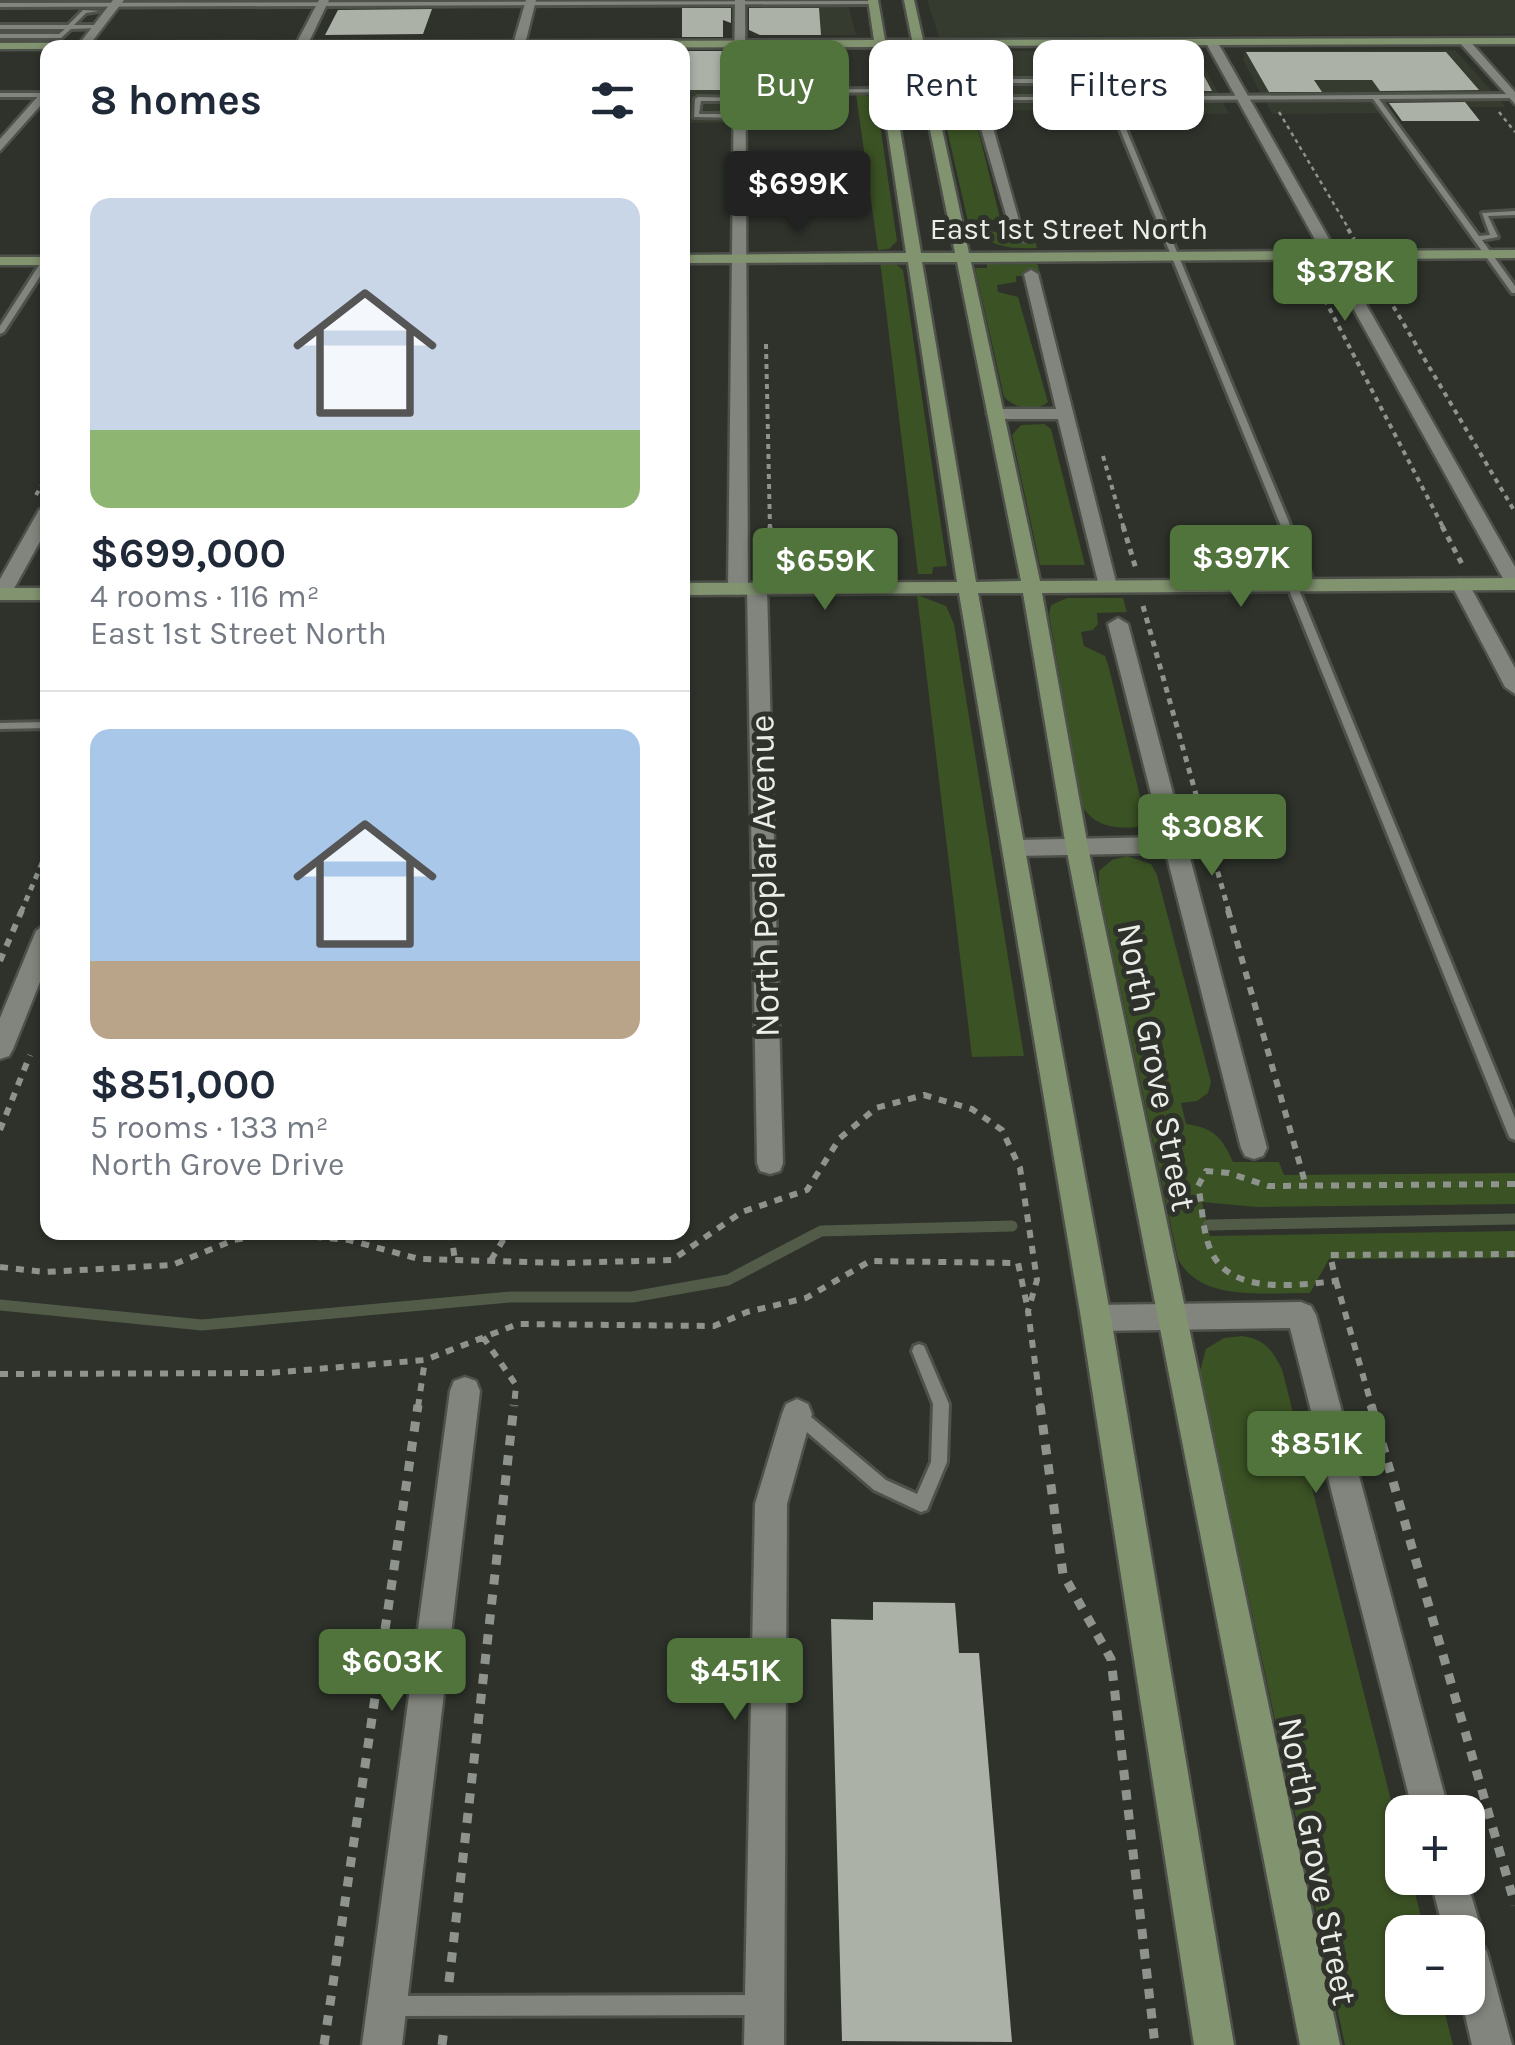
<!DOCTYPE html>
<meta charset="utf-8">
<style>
:root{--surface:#fff;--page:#f2f2f3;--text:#1f2937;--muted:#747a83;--line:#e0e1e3;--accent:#51733c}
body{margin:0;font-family:Karla,sans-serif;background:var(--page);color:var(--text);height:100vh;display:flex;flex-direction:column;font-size:38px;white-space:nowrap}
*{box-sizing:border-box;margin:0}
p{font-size:32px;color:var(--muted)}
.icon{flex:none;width:55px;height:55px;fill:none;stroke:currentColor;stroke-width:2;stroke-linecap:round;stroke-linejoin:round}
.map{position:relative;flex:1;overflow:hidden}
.drawer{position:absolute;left:40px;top:40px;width:650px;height:1200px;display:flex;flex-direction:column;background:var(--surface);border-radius:20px;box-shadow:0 2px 8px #0004}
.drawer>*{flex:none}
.guide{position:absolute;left:720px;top:40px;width:645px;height:90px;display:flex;gap:20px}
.buttons{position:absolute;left:1385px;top:1795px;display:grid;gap:20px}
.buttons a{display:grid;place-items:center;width:100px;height:100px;border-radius:20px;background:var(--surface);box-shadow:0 2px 8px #0004;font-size:50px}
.price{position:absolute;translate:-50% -85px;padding:0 22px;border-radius:10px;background:var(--accent);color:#fff;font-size:32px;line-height:65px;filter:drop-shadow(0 2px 5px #0008)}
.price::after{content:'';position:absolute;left:50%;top:60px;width:30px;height:22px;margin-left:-15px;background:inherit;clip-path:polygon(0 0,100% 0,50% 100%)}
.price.active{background:#222;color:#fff}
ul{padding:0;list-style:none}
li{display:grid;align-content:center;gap:20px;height:530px;padding:0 50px}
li+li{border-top:2px solid var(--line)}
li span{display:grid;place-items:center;height:310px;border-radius:20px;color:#555}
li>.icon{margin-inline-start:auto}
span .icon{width:180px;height:180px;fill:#fffc;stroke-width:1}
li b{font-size:42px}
h2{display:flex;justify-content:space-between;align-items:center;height:120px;padding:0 50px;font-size:42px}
.tag{padding:0 35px;border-radius:20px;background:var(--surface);box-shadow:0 2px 8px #0004;font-size:35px;line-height:90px}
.tag.active{background:var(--accent);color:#fff}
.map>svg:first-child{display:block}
</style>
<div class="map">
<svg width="1515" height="2045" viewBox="0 0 1515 2045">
<rect width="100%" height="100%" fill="#2e322b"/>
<path fill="#353c2f" d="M752,0H847L856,35H754Z
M927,0H1515V34L939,37Z
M1195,49L1229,114L1000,110L990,92L940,85L933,63L938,52Z
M1455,50L1506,107H1384L1382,113L1272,114L1243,60L1245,51Z
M683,53H728L724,123H683Z
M763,54H848L852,89H764Z"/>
<path fill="#3b5224" d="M856,94L876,97L897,241L889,249L878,250Z
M945,96H960L972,105L1000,218L983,223L984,230L1002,233L1009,240H1035L1037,248C1009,249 989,247 969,226L941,103Z
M880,261L894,262L903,270L947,566L933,567L932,574H918Z
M987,263H1037L1041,276H1016V282L997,285L998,292L1018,297L1048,402C1035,413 1016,409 1004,397L975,268H987Z
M1044,424L1051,429L1085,565H1040L1012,435L1021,425Z
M917,595L946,606L954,624L1024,1056L972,1057Z
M1067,598H1123L1127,612L1097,613L1098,624L1093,630L1081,632L1084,646L1105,656L1109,668L1145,817L1137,827C1113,829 1095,826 1082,806L1049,614L1051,605Z
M1127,856L1151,864L1157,875L1211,1082L1208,1093L1197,1101L1181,1103L1186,1124C1214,1128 1222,1137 1233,1162H1279L1284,1175L1515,1173V1204L1257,1207L1202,1202L1210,1236L1515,1231V1258L1329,1259L1310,1293C1266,1292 1201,1303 1178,1259L1099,887V871L1112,860Z
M1242,1336C1265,1339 1271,1349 1282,1369L1402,1844V1878H1411L1425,1932H1402V1998H1441L1453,2045H1345L1200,1371L1206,1349L1224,1338Z"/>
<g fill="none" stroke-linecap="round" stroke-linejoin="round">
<path stroke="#515b48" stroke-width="11" d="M1208,1225L1515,1219
M0,1305L202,1325L511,1297H632L728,1280L821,1231L1012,1226"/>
</g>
<path fill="#acb1a8" d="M682,8H731V23L723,20V37H682Z
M749,8H819L821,35H760L749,30Z
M432,9L423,34L325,35L338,10Z
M682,51H722L721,90H682Z
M789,51H815L818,85H791Z
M1246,52H1446L1479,90L1380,91L1372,80H1314L1322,92H1269Z
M1058,53H1192L1212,91H1072Z
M1465,102L1480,121H1402L1389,103Z
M873,1602L955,1603L959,1653H979L1012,2042L842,2041L831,1619L873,1620Z"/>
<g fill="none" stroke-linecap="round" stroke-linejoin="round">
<defs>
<path id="lane" d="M875,1L873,4L0,7V3Z
M83,10L99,11L86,13L74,25H97L99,28L71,29L61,38H0V34H59L65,29H0V25H68Z
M943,43H947L962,56L967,79H1056L1059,81L1065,97L1515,94V98L1379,99L1479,236L1490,235L1482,213L1515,211V215L1488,216L1498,237L1482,240L1515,286V293H1512L1373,99L1114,100L1315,585L1313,587H1307L1305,585L1108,100H977L979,97H1058L1054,83H968L969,89L964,90L956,57L943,45Z
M887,89L889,92L739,94L736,92L739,90Z
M0,93H42L45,95L42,97H0Z
M698,97L740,98L738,101H701L699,114H738L741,116L738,118L694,117L695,99Z
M43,259H48V264L4,332L0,334V326Z
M1292,582L1297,585L1515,1118V1140L1510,1138L1508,1134L1287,585Z
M48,722V728L0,729V723Z
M919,1344L924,1346L949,1404L947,1462L927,1510L921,1512L874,1490L794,1421L791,1416L794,1411L799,1409L804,1411L886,1480L917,1494L931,1462L933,1404L912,1351L914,1346Z
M759,1995L766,1998L769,2005L766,2012L759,2015L389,2016L382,2013L379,2006L382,1999L389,1996Z"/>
<path id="street" d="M113,0H124L87,48H76Z
M319,0H329L306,48H294Z
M526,0H536L524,48H512Z
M735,0H745L748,589L757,583L767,589L783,1163L780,1171L770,1174L760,1171L757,1163L747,589L738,595L728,589Z
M1460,39H1468L1515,92V104L1460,43Z
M1212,40L1218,43L1515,567V590L1506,584L1206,43Z
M48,85V97L0,151V139Z
M962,87L985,99L1025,242L1013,239L973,101C956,93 936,99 921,91L927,87Z
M1031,270L1038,274L1117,586L1115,590H1101L1099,586L1058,419H995L987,414L995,409H1056L1024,274Z
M48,505V527L11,594L0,599V579L39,510Z
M1460,578L1469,584L1515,668V694L1505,687L1451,584Z
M1118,618L1128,624L1267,1148L1263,1156L1254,1159L1245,1156L1241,1148L1166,853L1013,856L1002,848L1013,840L1162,837L1108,624Z
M48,922V962L13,1049L9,1056L0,1059V1018L36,931Z
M1301,1302L1311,1306L1316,1315L1449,1812H1413L1290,1328L1096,1331L1086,1327L1081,1318L1086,1309L1096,1305Z
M465,1377L476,1381L480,1391L402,2045H362L450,1391L454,1381Z
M797,1399L808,1404L812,1414L787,1504L784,2045H744L755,1504L782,1414L786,1404Z
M1430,1878H1466L1482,1932L1479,1938L1487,1952L1512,2045H1472L1461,1998H1468V1932H1444Z"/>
<path id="secondary" d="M868,0H878L885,40H912L904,0H914L923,40L1515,38V44L924,46L969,253L1515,250V258L971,262L1040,581L1515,578V590L1042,593L1088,847L1340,2045H1300L1066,847L1023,593H978L1111,1318L1234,2045H1194L1081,1318L959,593L682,595V583L957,582L908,262L682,263V255L906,253L875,47L0,49V43L874,40ZM913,46L955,253H921L886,47ZM922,262H957L1021,581L976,582Z
M0,257H48V265H0Z
M0,588H48V600H0Z"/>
</defs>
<use href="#lane" stroke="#4d514a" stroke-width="6"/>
<use href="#street" stroke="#4d514a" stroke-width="5"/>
<use href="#secondary" stroke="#4d514a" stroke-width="5"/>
<path stroke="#8f938d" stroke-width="2.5" stroke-dasharray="4 4" stroke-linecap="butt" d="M1279,112L1350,231
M1499,112L1515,132"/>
<path stroke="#8f938d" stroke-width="4" stroke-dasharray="5 5" stroke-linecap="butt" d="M1348,229L1354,239
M1373,272L1515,512
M1311,273L1444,529
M766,344L770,529
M1103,456L1124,529
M36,495L48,475"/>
<path stroke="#8f938d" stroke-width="5" stroke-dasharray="6 6" stroke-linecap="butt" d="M770,526L771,570
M1123,526L1136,569
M1442,526L1462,564
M1143,606L1229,912
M21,912L48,849"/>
<path stroke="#8f938d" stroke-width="6" stroke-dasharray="8 8" stroke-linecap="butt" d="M1228,910L1306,1186
M0,961L22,910
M0,1130L30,1055
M1515,1184L1268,1186L1229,1173L1206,1171L1198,1186C1203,1208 1202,1235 1213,1255C1234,1295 1299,1285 1336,1281L1330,1255L1515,1254
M451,1232L455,1261
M491,1260L508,1232
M0,1267L45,1272L172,1265L234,1240L275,1233L349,1240L419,1259L566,1263L672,1260L742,1212L807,1190L840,1138L876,1108L924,1095L972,1109L1002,1130L1020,1168L1037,1280L1028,1311L1041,1407
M1336,1281L1372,1407
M483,1337L516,1385L514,1407
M0,1374L269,1373L425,1360L518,1324L714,1326L747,1312L806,1298L870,1261L1018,1263L1028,1310
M418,1407L425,1360"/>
<path stroke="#8f938d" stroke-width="9" stroke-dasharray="10 10" stroke-linecap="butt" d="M1040,1405L1063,1574L1111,1659L1155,2045
M1371,1405L1515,1905
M449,1982L514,1405
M324,2045L418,1405
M442,2045L444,2029"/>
<use href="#lane" fill="#81857d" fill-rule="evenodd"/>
<use href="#street" fill="#81857d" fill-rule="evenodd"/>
<use href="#secondary" fill="#829370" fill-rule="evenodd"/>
</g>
<g text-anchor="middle" stroke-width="10" stroke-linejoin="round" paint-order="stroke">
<g font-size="30" fill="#eaede8" stroke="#2e322b">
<text x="1069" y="239">East 1st Street North</text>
</g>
<g font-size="35" fill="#eaede8" stroke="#2e322b">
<text transform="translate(764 876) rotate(-91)" y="12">North Poplar Avenue</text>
<text transform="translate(1157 1067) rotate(79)" y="12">North Grove Street</text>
<text transform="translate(1318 1861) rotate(79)" y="12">North Grove Street</text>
</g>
</g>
</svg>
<div class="buttons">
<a>+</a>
<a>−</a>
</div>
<b class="price active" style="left:798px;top:236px">$699K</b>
<b class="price" style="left:1345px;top:324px">$378K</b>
<b class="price" style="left:1241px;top:610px">$397K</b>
<b class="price" style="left:825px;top:613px">$659K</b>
<b class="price" style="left:1212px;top:879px">$308K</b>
<b class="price" style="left:1316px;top:1496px">$851K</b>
<b class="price" style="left:392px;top:1714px">$603K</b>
<b class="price" style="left:735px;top:1723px">$451K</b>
<div class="guide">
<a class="tag active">Buy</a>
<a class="tag">Rent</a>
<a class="tag">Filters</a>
</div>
<section class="drawer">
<h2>8 homes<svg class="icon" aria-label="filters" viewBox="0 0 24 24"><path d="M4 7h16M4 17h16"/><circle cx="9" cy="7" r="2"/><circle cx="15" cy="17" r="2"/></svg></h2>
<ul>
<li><span style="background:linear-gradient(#c9d6e8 75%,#8fb573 0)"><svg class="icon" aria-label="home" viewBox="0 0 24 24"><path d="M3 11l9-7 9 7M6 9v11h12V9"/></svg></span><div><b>$699,000</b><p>4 rooms · 116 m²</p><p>East 1st Street North</p></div></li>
<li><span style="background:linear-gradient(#a9c7e8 75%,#b9a48a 0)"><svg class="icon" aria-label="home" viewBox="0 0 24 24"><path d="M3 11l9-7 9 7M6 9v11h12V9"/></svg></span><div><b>$851,000</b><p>5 rooms · 133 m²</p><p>North Grove Drive</p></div></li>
</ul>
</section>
</div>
